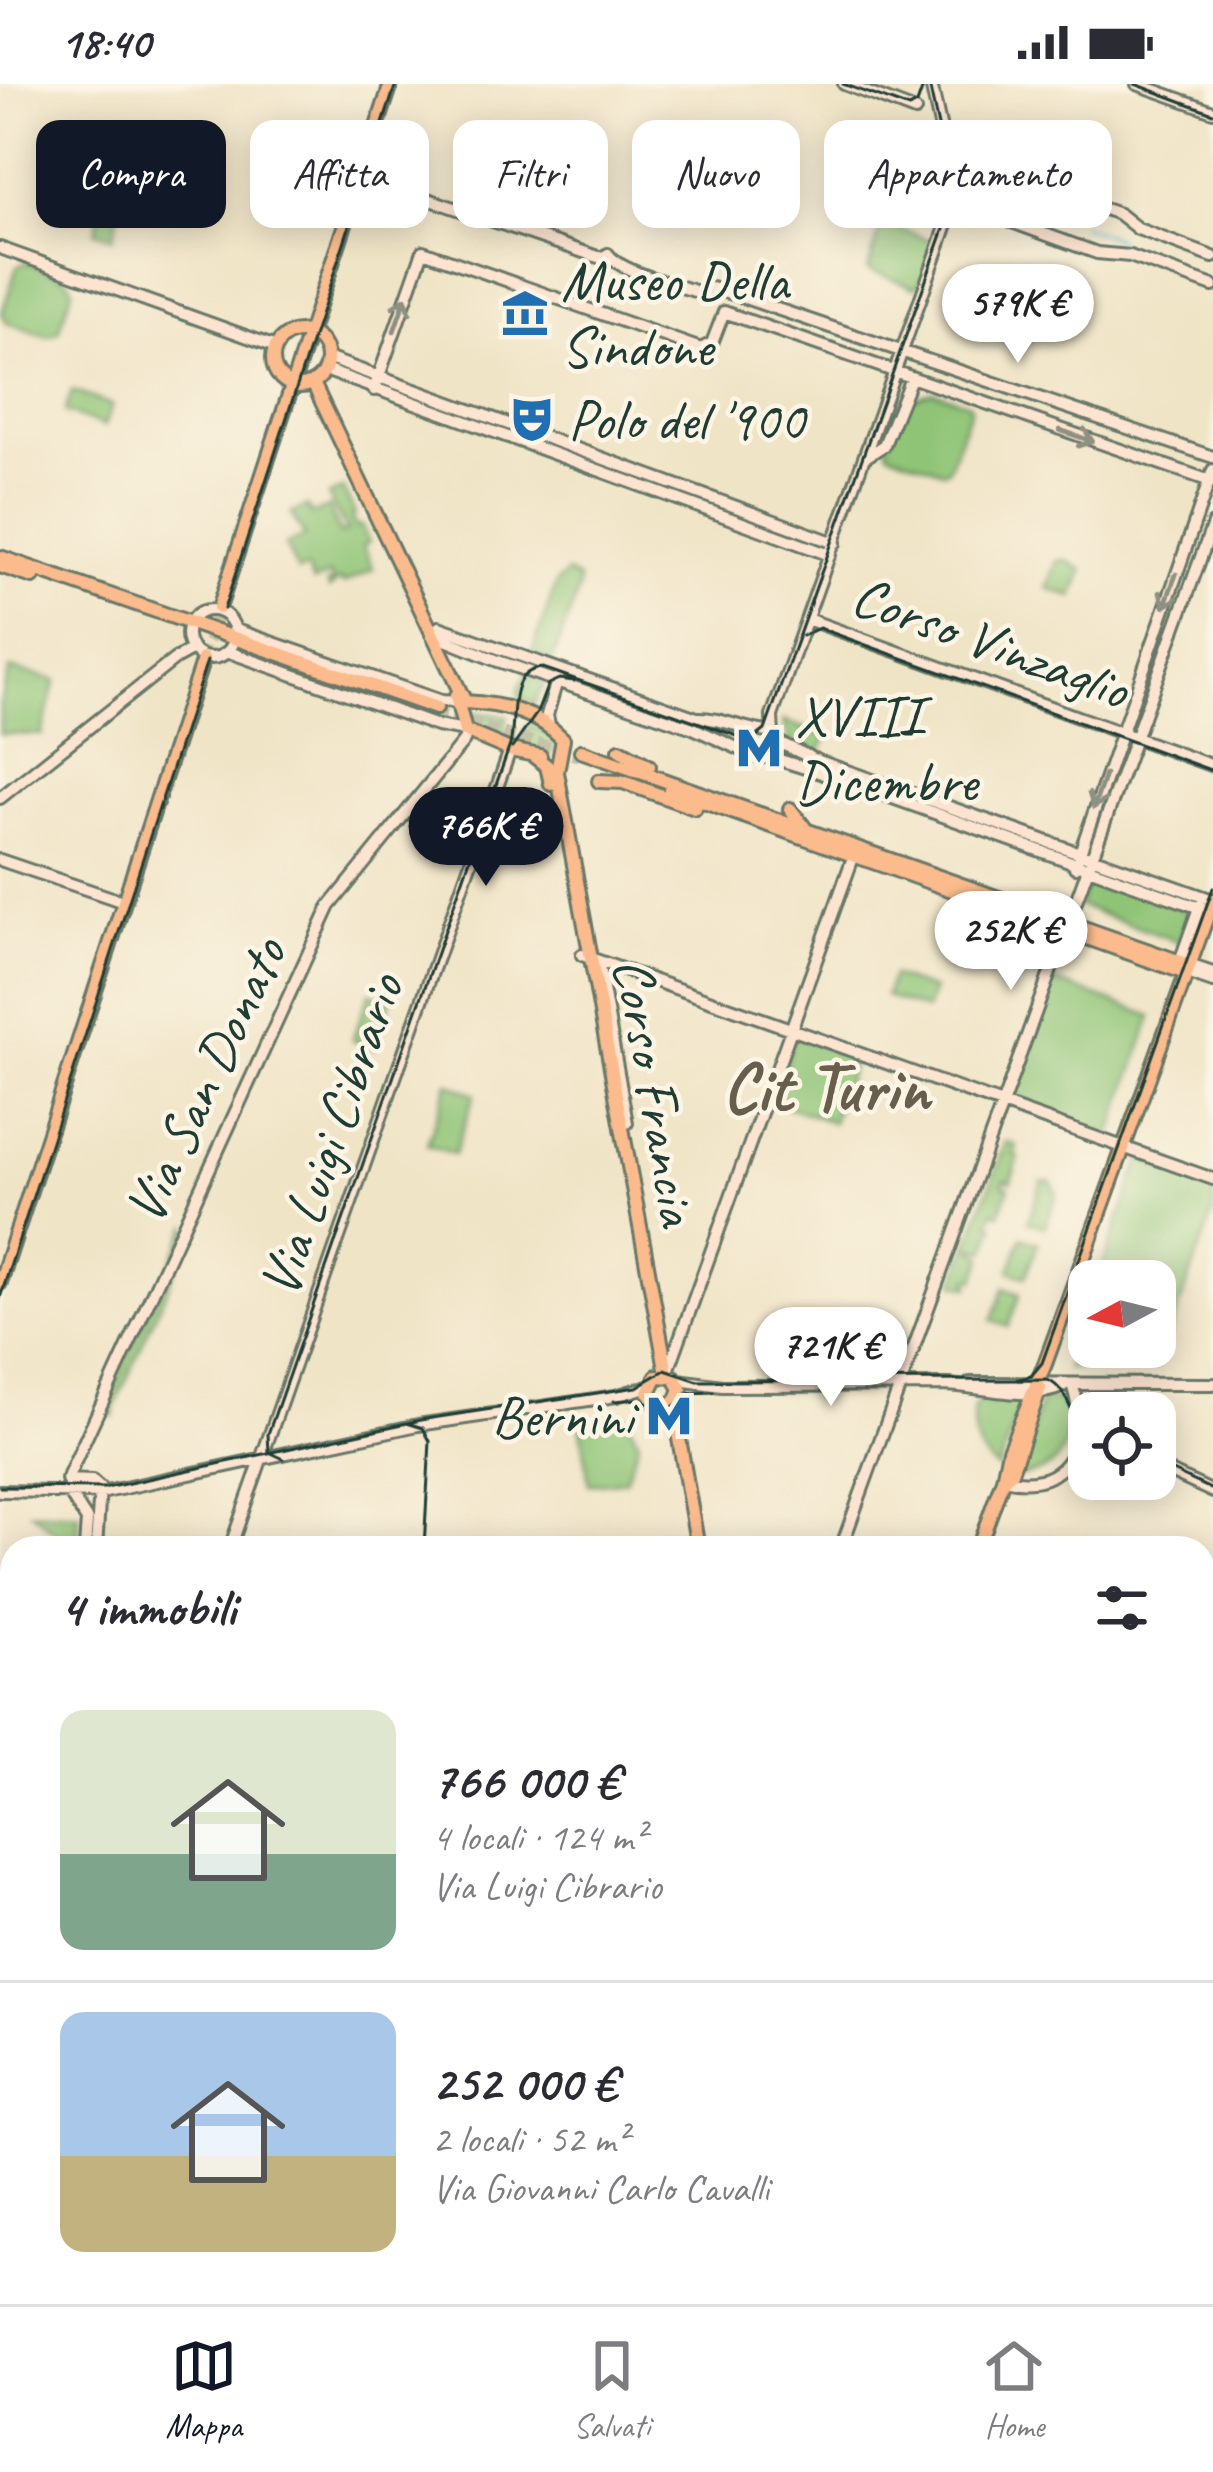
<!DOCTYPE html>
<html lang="it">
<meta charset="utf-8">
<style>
:root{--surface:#fff;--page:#f7f7f7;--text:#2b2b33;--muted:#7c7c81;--line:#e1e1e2;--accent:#111827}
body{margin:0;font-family:Caveat,sans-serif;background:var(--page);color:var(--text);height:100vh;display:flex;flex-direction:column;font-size:45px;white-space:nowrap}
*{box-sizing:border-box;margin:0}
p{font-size:39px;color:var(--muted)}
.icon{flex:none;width:66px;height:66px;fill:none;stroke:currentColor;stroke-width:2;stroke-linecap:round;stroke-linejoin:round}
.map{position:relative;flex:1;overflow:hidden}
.drawer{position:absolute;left:0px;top:1452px;width:1215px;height:768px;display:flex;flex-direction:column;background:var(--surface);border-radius:36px 36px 0 0;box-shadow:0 6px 30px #0003}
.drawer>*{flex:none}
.guide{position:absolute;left:36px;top:36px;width:1143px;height:108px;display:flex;gap:24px}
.needle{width:78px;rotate:263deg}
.tools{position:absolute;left:1068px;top:1176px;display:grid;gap:24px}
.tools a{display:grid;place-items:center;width:108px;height:108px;border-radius:24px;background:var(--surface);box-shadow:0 6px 30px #0003;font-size:60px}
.price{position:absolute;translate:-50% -102px;padding:0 27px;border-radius:42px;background:#fff;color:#222;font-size:39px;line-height:78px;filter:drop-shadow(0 3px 6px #0008)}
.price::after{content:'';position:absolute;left:50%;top:72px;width:36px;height:27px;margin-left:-18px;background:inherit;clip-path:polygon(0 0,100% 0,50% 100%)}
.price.on{background:var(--accent);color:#fff}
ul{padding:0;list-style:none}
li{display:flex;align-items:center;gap:36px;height:300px;padding:0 60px}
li+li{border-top:3px solid var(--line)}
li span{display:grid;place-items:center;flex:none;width:336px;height:240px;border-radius:24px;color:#555}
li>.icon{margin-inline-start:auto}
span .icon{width:144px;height:144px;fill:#fffc;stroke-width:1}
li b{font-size:51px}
h2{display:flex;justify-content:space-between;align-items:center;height:144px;padding:0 60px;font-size:51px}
.tag{padding:0 42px;border-radius:24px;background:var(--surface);box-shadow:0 6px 30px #0003;font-size:42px;line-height:108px}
.tag.on{background:var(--accent);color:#fff}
.status{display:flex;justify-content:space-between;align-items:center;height:84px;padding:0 60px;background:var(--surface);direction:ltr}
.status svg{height:33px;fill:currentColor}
.tab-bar{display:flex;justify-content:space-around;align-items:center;height:168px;border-top:3px solid var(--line);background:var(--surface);font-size:33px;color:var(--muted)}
.tab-bar a{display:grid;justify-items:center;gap:6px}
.tab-bar .on{color:var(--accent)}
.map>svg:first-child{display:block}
</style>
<div class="status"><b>18:40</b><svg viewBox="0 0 49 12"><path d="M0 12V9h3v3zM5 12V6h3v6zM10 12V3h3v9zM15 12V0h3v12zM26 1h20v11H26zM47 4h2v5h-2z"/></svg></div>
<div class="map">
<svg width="1213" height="2220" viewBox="0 0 1213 2220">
<rect width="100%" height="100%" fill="#fcf5e5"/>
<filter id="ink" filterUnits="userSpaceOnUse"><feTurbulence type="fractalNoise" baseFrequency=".00833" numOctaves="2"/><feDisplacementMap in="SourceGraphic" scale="24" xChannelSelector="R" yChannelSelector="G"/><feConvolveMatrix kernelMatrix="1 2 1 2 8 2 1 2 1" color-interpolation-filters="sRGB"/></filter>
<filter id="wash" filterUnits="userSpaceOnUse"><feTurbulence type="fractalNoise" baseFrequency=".004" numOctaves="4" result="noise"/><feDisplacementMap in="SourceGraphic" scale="48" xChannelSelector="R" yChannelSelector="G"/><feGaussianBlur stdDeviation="2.7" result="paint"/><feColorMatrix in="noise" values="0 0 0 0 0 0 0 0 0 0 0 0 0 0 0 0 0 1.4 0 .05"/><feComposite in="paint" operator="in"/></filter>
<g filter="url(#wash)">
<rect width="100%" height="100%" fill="#f0e4c6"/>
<path fill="#8fc476" stroke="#578055" stroke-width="3" d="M105,110L123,114L113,153L95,148Z
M885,140L931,156L934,162L920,200L915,203L868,186L881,142Z
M26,178L67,194L73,204L58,248L48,252L7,239L2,229L17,183Z
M72,307L112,321L104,342L65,328Z
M933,307L969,319L971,323L948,385L943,387L889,368L887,363L904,318Z
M343,405L355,430L351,432L356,443L361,442L369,458L363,462L373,485L343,500L340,496L329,505L327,500L333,497L330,491L313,498L306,484L298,488L285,461L305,452L291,430L307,422L312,431L329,423L340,450L347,447L328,412Z
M1066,476L1083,486L1073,513L1047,504L1057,477Z
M567,489L578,495L579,505L552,577L532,568L557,498Z
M10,585L56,596L42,651L0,650V617Z
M526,590L546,598L534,620L520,614L519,606Z
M473,628L507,632L504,656L469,644L466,640Z
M783,637L827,652L821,668L790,658Z
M530,640L558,655L553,670L517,660Z
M1090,791L1190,827L1179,858L1079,822Z
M892,892L933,906L926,926L885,912Z
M1053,897L1152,932L1111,1052L1010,1017Z
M370,909L391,916L375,964L352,956Z
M795,952L855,973L832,1038L771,1017Z
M448,999L475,1010L454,1070L427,1061Z
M1006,1058L1017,1062L1014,1071L1019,1073L1011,1098L1005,1095L1003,1100L1009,1104L1000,1129L994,1127L990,1139L995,1141L986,1167L970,1163L984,1173L975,1196L969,1194L970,1203L955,1199L959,1185Z
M1141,1075L1213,1100V1130L1157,1284H1067L1089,1221V1263H1155V1197H1097Z
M1042,1097H1051L1057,1110L1045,1143L1028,1137Z
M188,1142L191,1150L114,1324V1332L103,1327Z
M1022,1153L1038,1159L1026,1193L1010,1187Z
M1004,1204L1020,1210L1008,1243L992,1237Z
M1055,1314L1067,1324C1075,1363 1056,1391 1015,1392L1042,1315Z
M1023,1315L998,1385C975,1370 971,1348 974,1323L981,1316Z
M624,1331L639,1357L625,1396L589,1400L580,1336Z
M31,1428L79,1430L78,1464H73Z
M0,1733L12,1737V2208H115L118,2220H0Z
M523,2208H812L815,2220H527Z"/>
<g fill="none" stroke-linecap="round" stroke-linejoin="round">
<path stroke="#4db5cb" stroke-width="3" d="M1081,142L1118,155"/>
</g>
</g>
<g filter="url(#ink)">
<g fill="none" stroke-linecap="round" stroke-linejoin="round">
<path stroke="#c6c3a9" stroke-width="12" stroke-dasharray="12 6" stroke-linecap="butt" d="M203,575L219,524
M434,629L579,672"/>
<defs>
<path id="secondary" d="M844,0L915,27
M1137,0L1213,27
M361,92L601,174L608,170C621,189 678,201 701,209L711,204L733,210L1213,373
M955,101L981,91L1015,95L1119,130L1138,145L1213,173
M956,108L988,122L995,132L1097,169L1130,172L1213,202
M988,122L987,105L1003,93
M0,164L276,263
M327,274L835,459
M325,286L830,471
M374,306L423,167L701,265L712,259L724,228L1213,398
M867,372L884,361L911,294
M187 550a24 24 0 1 1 48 0a24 24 0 1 1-48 0Z
M807,535L1213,682
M236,546L441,617L461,618
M229,568L437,642L465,647
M549,641L547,631L558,593
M773,652L772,632L956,115L931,0
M776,657L816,676L1213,816
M767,673L776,661L768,648C744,646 720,633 697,634L439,543L431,550L498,577L693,644L757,673H770L831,692L1200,824
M0,714L175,575L193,565
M0,776L124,818
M1075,783L1213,386
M582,871L1213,1095
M598,877L627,1039
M1189,881L1213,889
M1178,883L1200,821
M1186,889L1213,898
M667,1290L855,768
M678,1296L722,1302L948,1301C980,1303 1039,1319 1066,1300
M970,1299L1213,1300
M1155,1381L1213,1408
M1003,1395C1072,1410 1090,1355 1072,1300
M67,1396L92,1397L100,1404L96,1464
M0,1407L101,1409L418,1341L616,1312L649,1302
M85,1464L87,1436L69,1409V1391L330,822L464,657L467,648
M230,1464L510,666
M841,1464L1213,440
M0,1511L12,1518
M0,1527L12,1537
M1203,1770L1213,1771
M1203,1786L1213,1788
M123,2208L125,2220
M217,2208L218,2220"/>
<path id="primary" d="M273 275a27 27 0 1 1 54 0a27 27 0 1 1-54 0Z
M313,299L465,618C502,620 537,628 563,655L557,688L667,1290
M0,473L436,624
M0,482L33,493
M219,524L391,0
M456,612L465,647L510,666L540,672
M620,666L649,682
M581,667L1189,881
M535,673L547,682L551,700
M599,697L623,698L695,724
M670,706L1186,889
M790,725L804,743
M0,1199L203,575
M657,1292L674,1293L681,1305L676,1318L662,1322
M657,1292L649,1308L654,1318L662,1322
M673,1320L698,1464
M1003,1395L1011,1388L1040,1304
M978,1464L1003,1395L1009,1366L1045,1280L1213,816
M0,1709L12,1713
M1203,2148L1213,2152
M825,2208L827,2220"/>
</defs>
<use href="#secondary" stroke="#687767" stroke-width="16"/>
<use href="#primary" stroke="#687767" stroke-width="18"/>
<use href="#secondary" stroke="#fde4d1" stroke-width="10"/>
<use href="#primary" stroke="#fbbb8d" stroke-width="12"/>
<path stroke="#1f3d34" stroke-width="3" d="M843,0L909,24L917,20L924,0
M1135,0L1213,29
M224,525L396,0
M802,552L819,544L1213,687
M512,664L537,629L548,600L559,595L574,597
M0,1214L207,577
M1016,1296L1031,1292L1042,1279L1213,804
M614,1317L638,1315L669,1326L691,1309L713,1308
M407,1339L423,1344L430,1357L424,1464
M284,1375L269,1368L268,1350L510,661C517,634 505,586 543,584L743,654H755L765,646L954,117L929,0
M1155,1379L1213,1406
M0,1403L106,1404L426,1335L637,1303L665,1286L698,1297L1048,1296C1072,1308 1068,1336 1089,1349
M371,2220V2208"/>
</g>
<defs><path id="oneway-shaft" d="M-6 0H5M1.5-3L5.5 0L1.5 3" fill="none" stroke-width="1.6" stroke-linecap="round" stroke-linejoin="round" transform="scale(3)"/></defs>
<g stroke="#8e9082">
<use href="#oneway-shaft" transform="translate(400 230) rotate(-71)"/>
<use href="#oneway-shaft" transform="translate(1077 352) rotate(19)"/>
<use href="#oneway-shaft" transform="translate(1170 507) rotate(110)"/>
<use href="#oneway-shaft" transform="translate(1099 708) rotate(109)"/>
</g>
</g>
<defs>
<symbol id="museum-bare" viewBox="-9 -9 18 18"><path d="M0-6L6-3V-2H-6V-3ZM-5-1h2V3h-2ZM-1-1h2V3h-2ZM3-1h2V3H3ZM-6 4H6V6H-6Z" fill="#1f6fb2" stroke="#fcf5e5" stroke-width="2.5" paint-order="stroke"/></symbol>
<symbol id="theatre-bare" viewBox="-9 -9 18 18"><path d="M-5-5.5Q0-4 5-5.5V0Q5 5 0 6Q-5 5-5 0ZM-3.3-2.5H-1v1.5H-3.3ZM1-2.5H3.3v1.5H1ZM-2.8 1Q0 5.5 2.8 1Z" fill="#1f6fb2" stroke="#fcf5e5" stroke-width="2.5" paint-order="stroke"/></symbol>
<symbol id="metro-bare" viewBox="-9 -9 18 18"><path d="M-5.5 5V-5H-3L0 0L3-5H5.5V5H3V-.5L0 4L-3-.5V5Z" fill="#1f6fb2" stroke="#fcf5e5" stroke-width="2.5" paint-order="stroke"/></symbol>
</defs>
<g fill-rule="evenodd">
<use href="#museum-bare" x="492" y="196" width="66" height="66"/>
<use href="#theatre-bare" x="499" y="302" width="66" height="66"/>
<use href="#metro-bare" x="726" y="631" width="66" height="66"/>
<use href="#metro-bare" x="636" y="1299" width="66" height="66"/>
</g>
<g text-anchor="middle" stroke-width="9" stroke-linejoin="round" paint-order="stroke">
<g font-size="57" fill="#1f3d34" stroke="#fcf5e5" text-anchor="start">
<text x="561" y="216">Museo Della<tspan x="561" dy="66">Sindone</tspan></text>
<text x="568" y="355">Polo del '900</text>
<text x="795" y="651">XVIII<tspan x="795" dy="66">Dicembre</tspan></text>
<text x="633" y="1352" text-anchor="end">Bernini</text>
</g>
<g font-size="57" fill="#1f3d34" stroke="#fcf5e5">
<text transform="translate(991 557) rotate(20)" y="20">Corso Vinzaglio</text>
<text transform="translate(204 996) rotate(-65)" y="20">Via San Donato</text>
<text transform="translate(657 1007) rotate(80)" y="20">Corso Francia</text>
<text transform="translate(330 1051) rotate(-71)" y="20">Via Luigi Cibrario</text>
</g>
<g font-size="69" font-weight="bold" fill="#675e4e" stroke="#fcf5e5">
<text x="826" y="1027">Cit Turin</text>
</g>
</g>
</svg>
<div class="tools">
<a><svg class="needle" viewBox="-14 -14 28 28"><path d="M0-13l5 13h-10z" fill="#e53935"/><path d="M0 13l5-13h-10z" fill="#7c7c81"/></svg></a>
<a><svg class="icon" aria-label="locate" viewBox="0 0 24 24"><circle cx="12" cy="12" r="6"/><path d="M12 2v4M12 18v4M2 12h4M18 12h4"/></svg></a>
</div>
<b class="price" style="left:1018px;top:282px">579K €</b>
<b class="price on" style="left:486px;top:805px">766K €</b>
<b class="price" style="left:1011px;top:909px">252K €</b>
<b class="price" style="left:831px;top:1325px">721K €</b>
<div class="guide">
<a class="tag on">Compra</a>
<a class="tag">Affitta</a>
<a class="tag">Filtri</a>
<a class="tag">Nuovo</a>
<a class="tag">Appartamento</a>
</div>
<section class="drawer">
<h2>4 immobili<svg class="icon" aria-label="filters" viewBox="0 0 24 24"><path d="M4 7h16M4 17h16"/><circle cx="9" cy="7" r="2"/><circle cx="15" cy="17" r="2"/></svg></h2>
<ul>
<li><span style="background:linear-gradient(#dfe7d0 60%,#7fa58c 0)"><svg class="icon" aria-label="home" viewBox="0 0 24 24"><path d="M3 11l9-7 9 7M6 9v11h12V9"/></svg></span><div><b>766 000 €</b><p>4 locali · 124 m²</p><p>Via Luigi Cibrario</p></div></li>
<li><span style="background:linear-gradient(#a9c7e8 60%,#c2b280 0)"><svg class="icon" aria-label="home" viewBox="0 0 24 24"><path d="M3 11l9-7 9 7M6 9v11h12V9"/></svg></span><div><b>252 000 €</b><p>2 locali · 52 m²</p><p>Via Giovanni Carlo Cavalli</p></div></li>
</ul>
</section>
</div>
<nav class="tab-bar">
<a class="on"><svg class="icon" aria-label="map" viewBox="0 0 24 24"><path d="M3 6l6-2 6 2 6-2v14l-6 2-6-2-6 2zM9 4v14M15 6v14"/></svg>Mappa</a>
<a><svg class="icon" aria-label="saved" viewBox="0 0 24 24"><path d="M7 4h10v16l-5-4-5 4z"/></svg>Salvati</a>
<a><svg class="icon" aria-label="home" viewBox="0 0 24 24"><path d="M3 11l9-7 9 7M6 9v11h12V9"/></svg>Home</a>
</nav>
